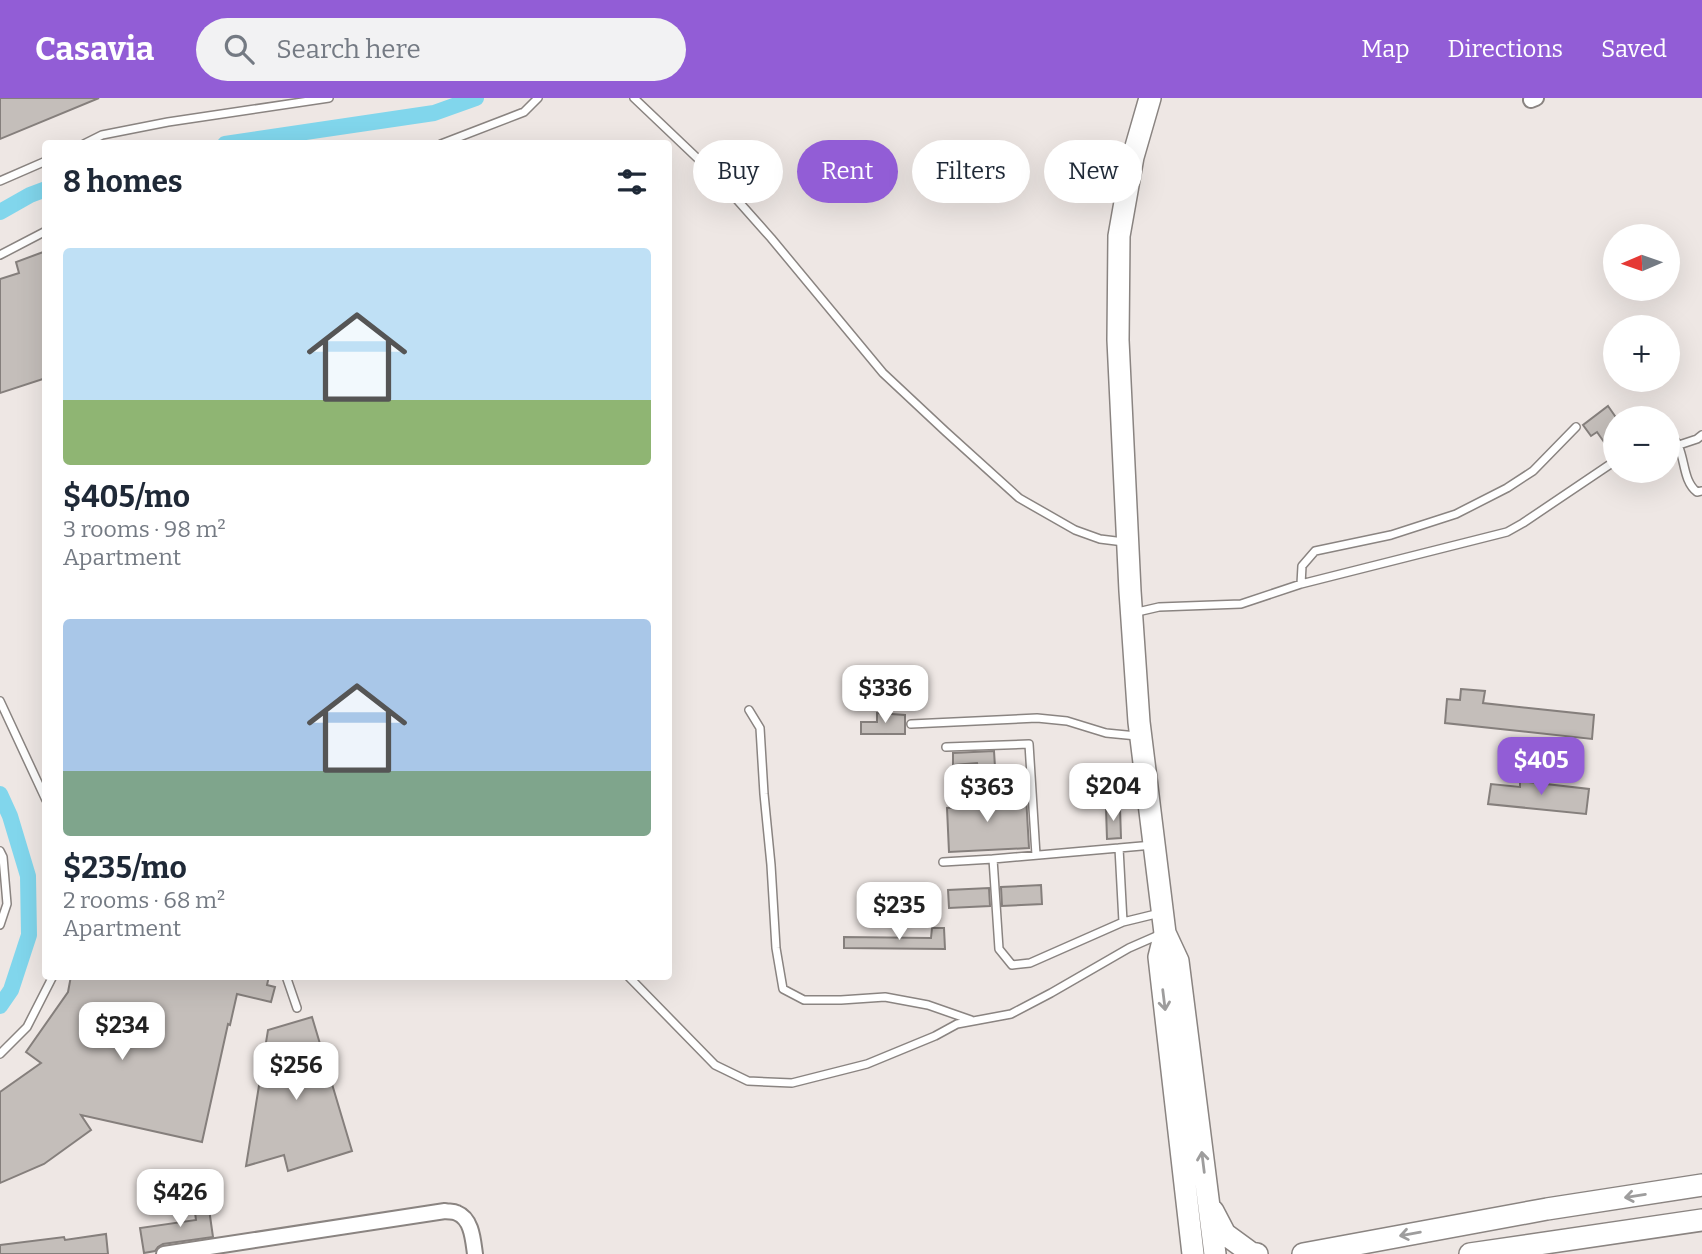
<!DOCTYPE html>
<meta charset="utf-8">
<style>
:root{--surface:#fff;--page:#f2f2f3;--text:#1f2937;--muted:#747a83;--accent:#925dd6}
body{margin:0;font-family:Bitter,serif;background:var(--page);color:var(--text);height:100vh;display:flex;flex-direction:column;font-size:26px;white-space:nowrap}
*{box-sizing:border-box;margin:0}
p{font-size:23px;color:var(--muted)}
.icon{flex:none;width:38px;height:38px;fill:none;stroke:currentColor;stroke-width:2;stroke-linecap:round;stroke-linejoin:round}
.map{position:relative;flex:1;overflow:hidden}
.side{position:absolute;left:42px;top:42px;width:630px;height:840px;display:flex;flex-direction:column;background:var(--surface);border-radius:7px;box-shadow:0 7px 28px #0002}
.side>*{flex:none}
.guide{position:absolute;left:693px;top:42px;width:665px;height:63px;display:flex;gap:14px}
.needle{width:46px;rotate:268deg}
.buttons{position:absolute;left:1603px;top:126px;display:grid;gap:14px}
.buttons a{display:grid;place-items:center;width:77px;height:77px;border-radius:50%;background:var(--surface);box-shadow:0 7px 28px #0002;font-size:35px}
.price{position:absolute;translate:-50% -60px;padding:0 16px;border-radius:14px;background:#fff;color:#222;font-size:23px;line-height:46px;filter:drop-shadow(0 2px 4px #0008)}
.price::after{content:'';position:absolute;left:50%;top:42px;width:21px;height:16px;margin-left:-10px;background:inherit;clip-path:polygon(0 0,100% 0,50% 100%)}
.price.selected{background:var(--accent);color:#fff}
ul{padding:0;list-style:none}
li{display:grid;align-content:center;gap:14px;height:371px;padding:0 21px}
li span{display:grid;place-items:center;height:217px;border-radius:7px;color:#555}
li>.icon{margin-inline-start:auto}
span .icon{width:126px;height:126px;fill:#fffc;stroke-width:1}
li b{font-size:30px}
h2{display:flex;justify-content:space-between;align-items:center;height:84px;padding:0 21px;font-size:30px}
.chip{padding:0 24px;border-radius:32px;background:var(--surface);box-shadow:0 7px 28px #0002;font-size:24px;line-height:63px}
.chip.selected{background:var(--accent);color:#fff}
header{display:flex;align-items:center;gap:42px;box-sizing:border-box;height:98px;padding:0 35px;background:var(--accent);color:#fff}
header strong{font-size:33px}
nav{display:flex;gap:38px;margin-inline-start:auto;font-size:24px}
.search{width:490px;height:63px;background:var(--page);display:flex;align-items:center;gap:18px;box-sizing:border-box;padding:0 24px;border-radius:38px;color:var(--muted);font-size:26px}
.map>svg:first-child{display:block}
</style>
<header>
<strong>Casavia</strong>
<div class="search"><svg class="icon" aria-label="search" viewBox="0 0 24 24"><circle cx="10" cy="10" r="6"/><path d="M15 15l6 6"/></svg>Search here</div>
<nav><a>Map</a><a>Directions</a><a>Saved</a></nav>
</header>
<div class="map">
<svg width="1702" height="1156" viewBox="0 0 1702 1156">
<rect width="100%" height="100%" fill="#eee7e4"/>
<g fill="none" stroke-linecap="round" stroke-linejoin="round">
<path stroke="#81d6ec" stroke-width="16" d="M225,46L434,15L476,0
M0,114L30,97L46,91
M0,696L10,718L28,778L29,837L11,892L0,908"/>
</g>
<path fill="#c4beba" stroke="#857f7c" stroke-width="2" d="M0,0H99L0,41Z
M46,153V280L0,295V181L19,175L16,164Z
M1608,308L1615,318V337L1604,344L1597,334L1591,338L1583,327Z
M1461,591L1485,593L1483,605L1594,617L1592,641L1445,625L1447,601L1460,602Z
M877,615L905,617V636H861V624H877Z
M994,653L995,669L978,670L977,665L953,667V655Z
M1520,683L1589,691L1586,716L1488,706L1491,686L1520,689Z
M980,688L981,708L1014,706L1013,699L1026,698L1029,750L949,754L947,710L961,709L960,689Z
M1106,710H1120L1121,740L1107,741Z
M1041,787L1042,806L1002,808L1001,789Z
M989,790L990,808L949,810L948,792Z
M932,830H944L945,851L844,850V839L931,840Z
M71,878H269L267,887L275,889L271,904L237,896L230,927L228,926L202,1044L81,1017L91,1032L44,1066L0,1085V994L41,965L26,954L68,894Z
M312,919L352,1053L288,1073L284,1057L246,1068L268,932Z
M207,1097L213,1139L163,1146L158,1149L155,1153L144,1155L140,1130L196,1122L193,1099Z
M106,1136L108,1156H0V1147L64,1139L65,1142Z"/>
<g fill="none" stroke-linecap="round" stroke-linejoin="round">
<defs>
<path id="lane" d="M634,0L715,77L771,140L883,275L945,333L1019,400L1075,432L1100,441L1124,444
M84,46L102,37L168,24L329,0
M441,46L524,14L538,0
M0,83L46,63
M0,157L46,133
M1668,335C1688,349 1679,380 1697,394L1702,393
M1679,347L1697,341L1702,337
M1301,486L1302,468L1315,453L1391,437L1456,416L1507,390L1533,373L1576,329
M1133,515L1159,509L1241,506L1301,486L1507,434L1523,425L1615,363
M0,603L46,702
M749,612L760,630L764,696L771,767L776,850L783,891L804,902H841L885,899L928,907L971,922
M911,626L1037,620L1067,623L1106,635L1137,638
M946,649L1029,646L1036,757
M964,682L1031,678
M1119,750L993,761L999,851L1012,867L1030,865L1123,824L1119,750L1153,747
M0,753L3,759L7,806L0,827
M943,764L993,761
M1123,824L1160,815
M286,878L297,910
M628,878L715,967L748,983L792,985L867,966L935,938L957,926L1011,916L1051,895L1129,850L1161,836
M0,956L27,929L53,878"/>
<path id="street" d="M1531,2L1536,0
M164,1156L445,1113C449,1114 453,1113 457,1115C472,1121 473,1142 475,1156"/>
<path id="primary" d="M1150,0L1133,59L1119,138L1118,242L1130,493L1139,624L1165,835L1178,863L1215,1156
M1165,835L1159,859L1193,1156
M1213,1113L1225,1136L1251,1155L1257,1156
M1303,1156L1547,1111L1702,1087
M1470,1156L1702,1122"/>
</defs>
<use href="#lane" stroke="#8a8481" stroke-width="10"/>
<use href="#street" stroke="#8a8481" stroke-width="18"/>
<use href="#primary" stroke="#8a8481" stroke-width="24"/>
<use href="#lane" stroke="#fff" stroke-width="7"/>
<use href="#street" stroke="#fff" stroke-width="14"/>
<use href="#primary" stroke="#fff" stroke-width="21"/>
</g>
<defs><path id="oneway-shaft" d="M-6 0H5M1.5-3L5.5 0L1.5 3" fill="none" stroke-width="1.6" stroke-linecap="round" stroke-linejoin="round" transform="scale(1.75)"/></defs>
<g stroke="#9e9d9d">
<use href="#oneway-shaft" transform="translate(1164 902) rotate(83)"/>
<use href="#oneway-shaft" transform="translate(1203 1064) rotate(-97)"/>
<use href="#oneway-shaft" transform="translate(1635 1098) rotate(171)"/>
<use href="#oneway-shaft" transform="translate(1410 1136) rotate(170)"/>
</g>
</svg>
<div class="buttons">
<a><svg class="needle" viewBox="-14 -14 28 28"><path d="M0-13l5 13h-10z" fill="#e53935"/><path d="M0 13l5-13h-10z" fill="#747a83"/></svg></a>
<a>+</a>
<a>−</a>
</div>
<b class="price" style="left:885px;top:627px">$336</b>
<b class="price selected" style="left:1541px;top:699px">$405</b>
<b class="price" style="left:1113px;top:725px">$204</b>
<b class="price" style="left:987px;top:726px">$363</b>
<b class="price" style="left:899px;top:844px">$235</b>
<b class="price" style="left:122px;top:964px">$234</b>
<b class="price" style="left:296px;top:1004px">$256</b>
<b class="price" style="left:180px;top:1131px">$426</b>
<div class="guide">
<a class="chip">Buy</a>
<a class="chip selected">Rent</a>
<a class="chip">Filters</a>
<a class="chip">New</a>
</div>
<section class="side">
<h2>8 homes<svg class="icon" aria-label="filters" viewBox="0 0 24 24"><path d="M4 7h16M4 17h16"/><circle cx="9" cy="7" r="2"/><circle cx="15" cy="17" r="2"/></svg></h2>
<ul>
<li><span style="background:linear-gradient(#bfe0f5 70%,#8fb573 0)"><svg class="icon" aria-label="home" viewBox="0 0 24 24"><path d="M3 11l9-7 9 7M6 9v11h12V9"/></svg></span><div><b>$405/mo</b><p>3 rooms · 98 m²</p><p>Apartment</p></div></li>
<li><span style="background:linear-gradient(#a9c7e8 70%,#7fa58c 0)"><svg class="icon" aria-label="home" viewBox="0 0 24 24"><path d="M3 11l9-7 9 7M6 9v11h12V9"/></svg></span><div><b>$235/mo</b><p>2 rooms · 68 m²</p><p>Apartment</p></div></li>
</ul>
</section>
</div>
